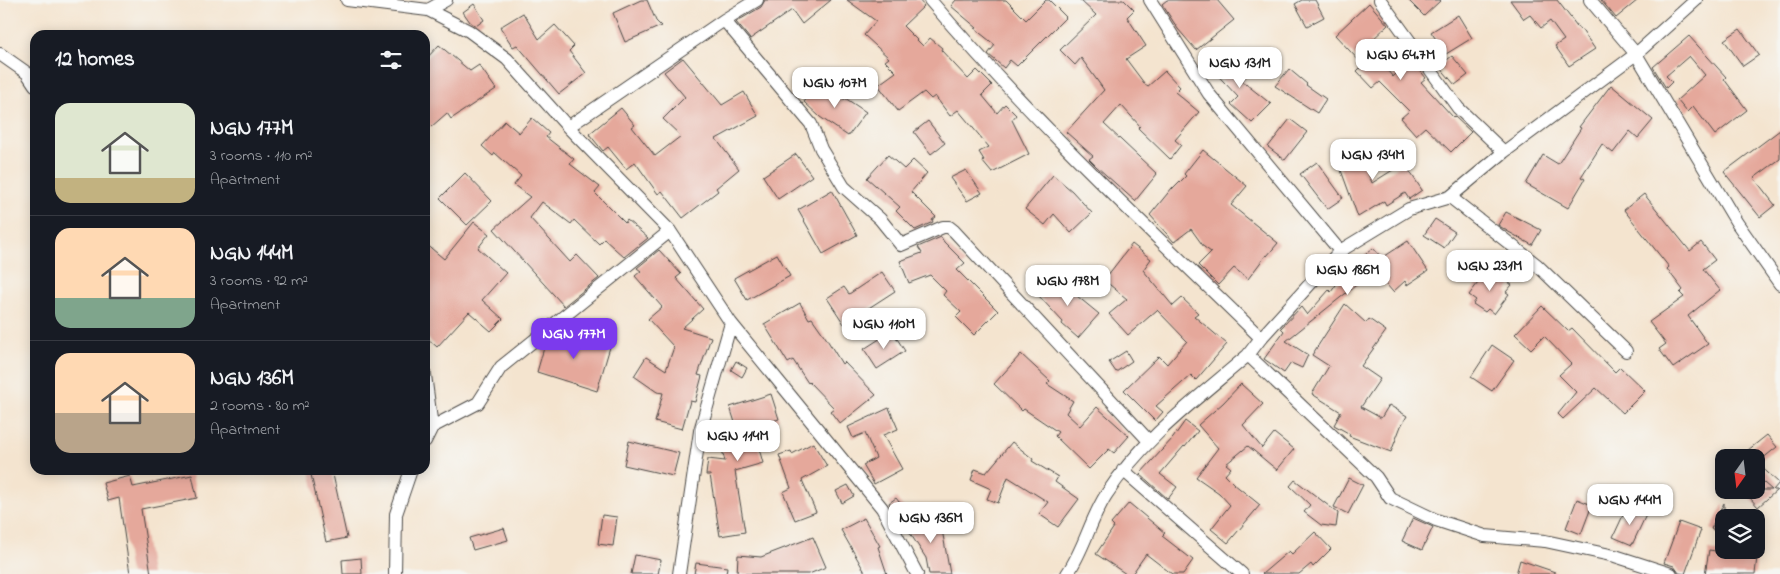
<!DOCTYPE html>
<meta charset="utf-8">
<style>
:root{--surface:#171b24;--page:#20242c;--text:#f1f3f6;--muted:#9ea1a6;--line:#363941;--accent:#7c3aed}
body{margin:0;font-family:"Indie Flower",sans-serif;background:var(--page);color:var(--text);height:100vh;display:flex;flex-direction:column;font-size:19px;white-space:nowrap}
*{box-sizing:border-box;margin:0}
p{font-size:16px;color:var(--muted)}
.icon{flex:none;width:28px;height:28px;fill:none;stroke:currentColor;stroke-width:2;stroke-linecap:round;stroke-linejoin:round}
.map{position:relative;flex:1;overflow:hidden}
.side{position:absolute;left:30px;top:30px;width:400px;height:445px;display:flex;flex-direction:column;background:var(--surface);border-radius:15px;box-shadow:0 2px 12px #0003}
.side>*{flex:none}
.needle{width:32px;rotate:194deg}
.tools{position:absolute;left:1715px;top:449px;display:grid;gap:10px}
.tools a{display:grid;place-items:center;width:50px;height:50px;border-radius:10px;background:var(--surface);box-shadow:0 2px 12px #0003;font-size:25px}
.price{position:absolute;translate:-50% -42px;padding:0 11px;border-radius:10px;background:#fff;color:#222;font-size:16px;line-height:32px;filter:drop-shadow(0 1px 2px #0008)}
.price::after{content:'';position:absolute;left:50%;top:30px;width:15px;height:11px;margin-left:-8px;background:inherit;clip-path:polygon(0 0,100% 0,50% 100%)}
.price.current{background:var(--accent);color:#fff}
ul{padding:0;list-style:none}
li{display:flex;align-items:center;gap:15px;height:125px;padding:0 25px}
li+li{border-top:1px solid var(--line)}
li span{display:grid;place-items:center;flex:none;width:140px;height:100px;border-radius:15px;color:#555}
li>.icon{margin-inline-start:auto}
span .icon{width:60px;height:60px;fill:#fffc;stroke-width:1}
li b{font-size:21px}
h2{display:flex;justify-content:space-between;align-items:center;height:60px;padding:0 25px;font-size:21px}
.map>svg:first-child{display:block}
</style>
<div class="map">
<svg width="1780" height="574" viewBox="0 0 1780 574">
<rect width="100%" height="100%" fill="#f6f6f2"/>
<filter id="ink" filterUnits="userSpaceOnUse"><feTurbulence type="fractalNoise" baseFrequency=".02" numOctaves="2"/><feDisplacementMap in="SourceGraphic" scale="10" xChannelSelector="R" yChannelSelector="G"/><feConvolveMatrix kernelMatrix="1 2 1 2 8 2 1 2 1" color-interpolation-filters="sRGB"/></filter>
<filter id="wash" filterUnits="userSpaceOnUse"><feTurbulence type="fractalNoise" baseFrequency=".0096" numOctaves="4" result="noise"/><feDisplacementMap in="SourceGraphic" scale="20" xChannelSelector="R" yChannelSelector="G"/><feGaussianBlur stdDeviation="1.12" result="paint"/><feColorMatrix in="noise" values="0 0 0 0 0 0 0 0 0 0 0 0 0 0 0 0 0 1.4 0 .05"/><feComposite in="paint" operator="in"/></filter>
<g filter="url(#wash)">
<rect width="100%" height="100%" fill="#f4e4cf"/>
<g id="blocks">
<path fill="#e5a89b" d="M641,0H647L656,21L661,26L625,42L613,13Z
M765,0H831L802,24L792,10L750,39L736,22L761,7Z
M847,0H919L924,6L903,26L923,46L930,38L942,48L941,50L968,79L977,70L992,85L982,95L997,113L1005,104L1016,115L1012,120L1029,154L992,173L982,161L984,160L979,152L989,147L958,110L950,116L935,96L931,99L924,92L898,111L878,85L896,72L885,61L889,58L864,35L876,21Z
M956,0H1006L1026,20L1046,0H1049L1066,17L1017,66L1010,60L1004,68L988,54L995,45L975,29L977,28L951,6Z
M1080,0H1124L1134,10L1127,17L1146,46L1126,59L1147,87L1165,71L1180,87L1175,92L1199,112L1175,140L1181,145L1170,159L1138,128L1140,126L1121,105L1104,124L1157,174L1135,201L1097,167L1089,159L1093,156L1066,132L1104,90L1081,58L1075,65L1060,50L1096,15Z
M1167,0H1217L1234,20L1196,50L1178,29L1162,4Z
M1302,0H1315L1324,17L1307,26L1295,4Z
M1408,0H1441L1424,16Z
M1510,0H1557L1580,30L1581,29L1595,49L1569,66L1555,46L1564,40L1550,21L1541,28L1530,15L1524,19Z
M1601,0H1638L1616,18Z
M1369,3L1388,25L1370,42L1378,50L1373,54L1393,77L1411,59L1426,78L1421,82L1453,117L1454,116L1471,132L1451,152L1425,127L1416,135L1401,118L1409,111L1380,82L1373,88L1357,71L1363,65L1335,35Z
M474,4L484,20L476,26L470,22L463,12Z
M523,13L539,39L555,25L574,46L569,51L586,73L559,94L517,45L513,47L500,27Z
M1458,15L1472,38L1446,54L1431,32Z
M1740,29L1759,55L1743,66L1724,40Z
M1689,36L1726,77L1724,79L1747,110L1715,135L1693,106L1687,112L1677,100L1705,75L1689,56L1666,76L1672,82L1666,88L1653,67Z
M439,45L470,71L479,65L496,89L451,119L447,113L431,127L425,120V60Z
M1225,53L1246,76L1242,81L1271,104L1252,123L1231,104L1238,97L1210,67Z
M1452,56L1468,75L1455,85L1439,66Z
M683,58L722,105L744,92L758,116L716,139L739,169L716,188L718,191L683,218L662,191L658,194L635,162L626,169L608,147L603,151L589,134L621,108L635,125L632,127L655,156L681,136L663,119L685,97L664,72Z
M1289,69L1307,84L1306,85L1326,99L1317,113L1275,86Z
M820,82L843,101L845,98L866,112L848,136L820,117L804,102Z
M1611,85L1653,120L1638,138L1630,131L1613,153L1602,144L1581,177L1585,179L1568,208L1526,184L1543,155L1558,164L1581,128L1579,127Z
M532,118L549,133L546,137L574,159L570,164L600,187L595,193L625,223L627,220L648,238L624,257L604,239L599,244L574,220L571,224L542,202L530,218L570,262L577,255L599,278L564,306L494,229L530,197L514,185L521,176L495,153L493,156L482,146L505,121L519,133Z
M1290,119L1307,132L1285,160L1268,147Z
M928,121L945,143L931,154L914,132Z
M1780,130V159L1754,178L1775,205L1760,217L1724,172Z
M1357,143L1372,183L1404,163L1422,190L1409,199L1405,193L1386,205L1384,201L1358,217L1334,151Z
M1203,150L1247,186L1231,205L1278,243L1267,256L1266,255L1248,279L1234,268L1218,285L1198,265L1211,252L1204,247L1191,229L1174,242L1150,215L1172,188L1173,189L1186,176L1184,174Z
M796,154L812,176L778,199L763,176Z
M888,155L904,169L913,160L927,173L911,192L936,217L932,220L933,222L915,230L896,211L900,207L867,178Z
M1317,162L1343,198L1327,209L1300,174Z
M966,170L982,193L967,201L950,178Z
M465,173L492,201L467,225L440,198Z
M1053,175L1072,191L1092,213L1071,233L1054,214L1045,225L1025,209Z
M832,190L857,235L823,254L798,210Z
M1644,194L1690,251L1701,242L1715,260L1703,269L1720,290L1688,316L1708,344L1673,368L1659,349L1666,344L1649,322L1684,297L1680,293L1683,290L1667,269L1669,267L1624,210Z
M1506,212L1541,230L1532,245L1507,231L1498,225Z
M1435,219L1455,232L1444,248L1424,235Z
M474,222L489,234L478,248L506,273L482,300L503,319L491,331L469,312L437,347L425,336V243L444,259Z
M941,237L944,242L965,263L957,270L998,311L974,335L956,317L961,312L943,295L946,291L930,275L909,283L900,261L922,253L918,247Z
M1408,241L1428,271L1407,285L1405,281L1393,292L1374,270L1367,280L1365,278L1286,341L1308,355L1302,368L1291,363L1284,373L1264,359L1284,331L1281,328L1301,307L1307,315L1329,290L1331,292L1352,262L1354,264L1373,248L1382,258Z
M1132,244L1151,259L1143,270L1173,306L1182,298L1198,313L1194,316L1227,344L1196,380L1191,375L1156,406L1163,412L1155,421L1124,390L1159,356L1167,364L1187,341L1157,310L1128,335L1109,314L1127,299L1104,280Z
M659,250L681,274L676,278L703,309L682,328L711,337L698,375L702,376L695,402L690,401L682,429L655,422L663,393L657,392L634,376L646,357L666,370L674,347L648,319L662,307L635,276L641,271L637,268Z
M777,254L790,276L747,300L734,278Z
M1489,268L1512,285L1506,292L1509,294L1494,314L1488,309L1485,312L1473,304L1476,300L1469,295Z
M882,272L895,291L844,324L827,298L844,287L849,294Z
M1058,276L1077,296L1099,314L1078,338L1062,324L1063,322L1038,295Z
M800,303L809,319L812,318L826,338L842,364L844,362L876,395L840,424L830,411L834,408L809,382L808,383L793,360L788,363L764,324Z
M1345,304L1366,323L1369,319L1386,331L1361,366L1380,379L1361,407L1381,418L1389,405L1407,416L1401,426L1391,452L1349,436L1350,434L1334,425L1341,412L1312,394L1329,366L1312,355Z
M1542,306L1568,331L1572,328L1615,372L1620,367L1645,391L1623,413L1596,388L1563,419L1558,414L1576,392L1559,375L1571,364L1544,336L1531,349L1515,334Z
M892,331L905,351L877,369L864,349Z
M558,332L610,347L597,391L537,372L546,341Z
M1492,345L1514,360L1492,391L1471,377Z
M1126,351L1132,361L1116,372L1109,362Z
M1021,354L1050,381L1047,384L1073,401L1066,413L1080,426L1097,407L1129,436L1114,453L1109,449L1089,469L1055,436L1058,432L1024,409L1022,411L994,384Z
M736,361L747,368L742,377L731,370Z
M1241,384L1263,404L1243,425L1262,448L1274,433L1294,449L1277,470L1248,446L1226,464L1231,468L1225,475L1234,484L1260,505L1228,543L1211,529L1230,505L1219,493L1196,477L1218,448L1198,425L1223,403Z
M771,394L779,419L753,427L763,463L735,471L745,532L720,536L710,475H706L708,459L725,461L721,446L741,441L730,407Z
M889,408L898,429L883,435L902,469L874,484L863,465L876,458L865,433L853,438L848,427Z
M1185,421L1198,431L1185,447L1184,446L1160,474L1177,487L1168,499L1140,474L1173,438Z
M1767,435L1777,447L1757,463L1779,483L1773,490H1777L1758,507L1743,490H1772L1756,476V458H1738Z
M629,441L679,453L673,476L624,465Z
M1012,442L1033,459L1032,461L1058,477L1055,482L1079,499L1058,527L1039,514L1048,502L1008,477L998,503L987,499L991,489L971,480L975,469L986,473Z
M813,443L827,466L802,480L816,512L795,520L783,492L791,488L779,455L791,451L792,454Z
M310,470H332L347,538L326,542Z
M192,475L197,498L141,509L151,574H130L119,498L108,501L103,483L130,476L133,487Z
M1349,478L1363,485L1348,514L1334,507Z
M1295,480L1338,513L1336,527L1321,525L1304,512L1310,505L1290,486Z
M848,485L854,496L842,503L836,491Z
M896,498L910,516L900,524L889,503Z
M1577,499L1592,505L1581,534L1566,528Z
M1129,503L1165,533L1162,536L1193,560L1183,574H1172L1146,554L1132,574H1126L1096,554L1114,527L1111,524Z
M1724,503V535L1711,529Z
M1627,507L1646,515L1632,545L1613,537Z
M928,513L943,535L950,574H929L926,558L906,527Z
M602,515L617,517L613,546L598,544Z
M864,518L880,546L878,547L887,574H866L841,530Z
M1413,518L1433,527L1422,550L1402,541Z
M1679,522L1701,530L1685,574L1679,573L1674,566L1664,563Z
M504,528L508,540L473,550L469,538Z
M1315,532L1331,549L1313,567L1311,564L1299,574H1262L1289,551L1292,554Z
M813,537L826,567L809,574H737L738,555L761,557Z
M1709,550L1757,557L1755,574H1705Z
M635,555L661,560L658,574H631Z
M361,558L362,574H343L342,560Z
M1520,560L1555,572V574H1516Z
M696,563L727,567L726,574H694Z"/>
</g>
</g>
<g filter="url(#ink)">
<use href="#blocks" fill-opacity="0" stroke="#494744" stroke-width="1"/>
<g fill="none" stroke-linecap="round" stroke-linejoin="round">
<defs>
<path id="street" d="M347,0L428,10L469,31L507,59L568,127L670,231L731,323L882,508L917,574
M930,0C1032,120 1148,228 1261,338
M1150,0L1209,94L1340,251
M1380,0L1458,108L1504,152
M1590,0L1636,54L1737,223L1780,284
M428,10L446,0
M724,20L811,124L821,149L844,187L880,219L901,245L943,227H949L954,231L1149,441
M0,54L27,73L35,85
M568,127L724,20L757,0
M1450,197L1537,265L1626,351
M1248,355L1376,477L1390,498L1436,520L1485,536L1545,541L1615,556L1671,574
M425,375L432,427L425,441
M432,427L478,403L501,367L670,231
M1123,470L1242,574
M395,574L396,514L411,470
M679,574L700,431L731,323
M1067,574C1084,550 1090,520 1106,495C1142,439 1198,398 1248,355L1261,338L1340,251L1409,209L1450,197L1504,152L1636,54L1696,0"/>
</defs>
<use href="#street" stroke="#494744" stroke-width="14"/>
<use href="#street" stroke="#fff" stroke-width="12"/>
</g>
</g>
</svg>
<div class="tools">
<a><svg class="needle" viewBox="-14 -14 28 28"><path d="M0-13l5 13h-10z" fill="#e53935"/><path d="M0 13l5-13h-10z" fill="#9ea1a6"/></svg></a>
<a><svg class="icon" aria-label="layers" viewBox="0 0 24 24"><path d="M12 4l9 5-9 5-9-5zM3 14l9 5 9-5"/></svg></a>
</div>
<b class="price" style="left:1401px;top:81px">NGN 64.7M</b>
<b class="price" style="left:1240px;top:89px">NGN 131M</b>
<b class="price" style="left:835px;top:109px">NGN 107M</b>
<b class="price" style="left:1373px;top:181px">NGN 134M</b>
<b class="price" style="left:1490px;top:292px">NGN 231M</b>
<b class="price" style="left:1348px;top:296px">NGN 186M</b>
<b class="price" style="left:1068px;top:307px">NGN 178M</b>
<b class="price" style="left:884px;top:350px">NGN 110M</b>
<b class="price current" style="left:574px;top:360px">NGN 177M</b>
<b class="price" style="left:738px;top:462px">NGN 114M</b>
<b class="price" style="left:1630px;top:526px">NGN 144M</b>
<b class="price" style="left:931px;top:544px">NGN 136M</b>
<section class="side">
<h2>12 homes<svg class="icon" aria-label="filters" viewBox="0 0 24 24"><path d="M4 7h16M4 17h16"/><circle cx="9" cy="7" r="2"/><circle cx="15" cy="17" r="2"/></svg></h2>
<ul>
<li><span style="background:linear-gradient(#dfe7d0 75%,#c2b280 0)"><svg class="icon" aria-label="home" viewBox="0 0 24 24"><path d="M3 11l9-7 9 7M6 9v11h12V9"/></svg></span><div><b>NGN 177M</b><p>3 rooms · 110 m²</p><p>Apartment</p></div></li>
<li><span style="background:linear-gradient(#ffd9b3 70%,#7fa58c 0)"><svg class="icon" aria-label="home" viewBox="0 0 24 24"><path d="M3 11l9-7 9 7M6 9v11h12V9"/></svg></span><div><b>NGN 144M</b><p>3 rooms · 92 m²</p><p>Apartment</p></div></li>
<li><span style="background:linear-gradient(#ffd9b3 60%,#b9a48a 0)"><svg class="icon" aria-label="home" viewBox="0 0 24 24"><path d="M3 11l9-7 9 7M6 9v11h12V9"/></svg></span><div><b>NGN 136M</b><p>2 rooms · 80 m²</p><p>Apartment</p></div></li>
</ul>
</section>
</div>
